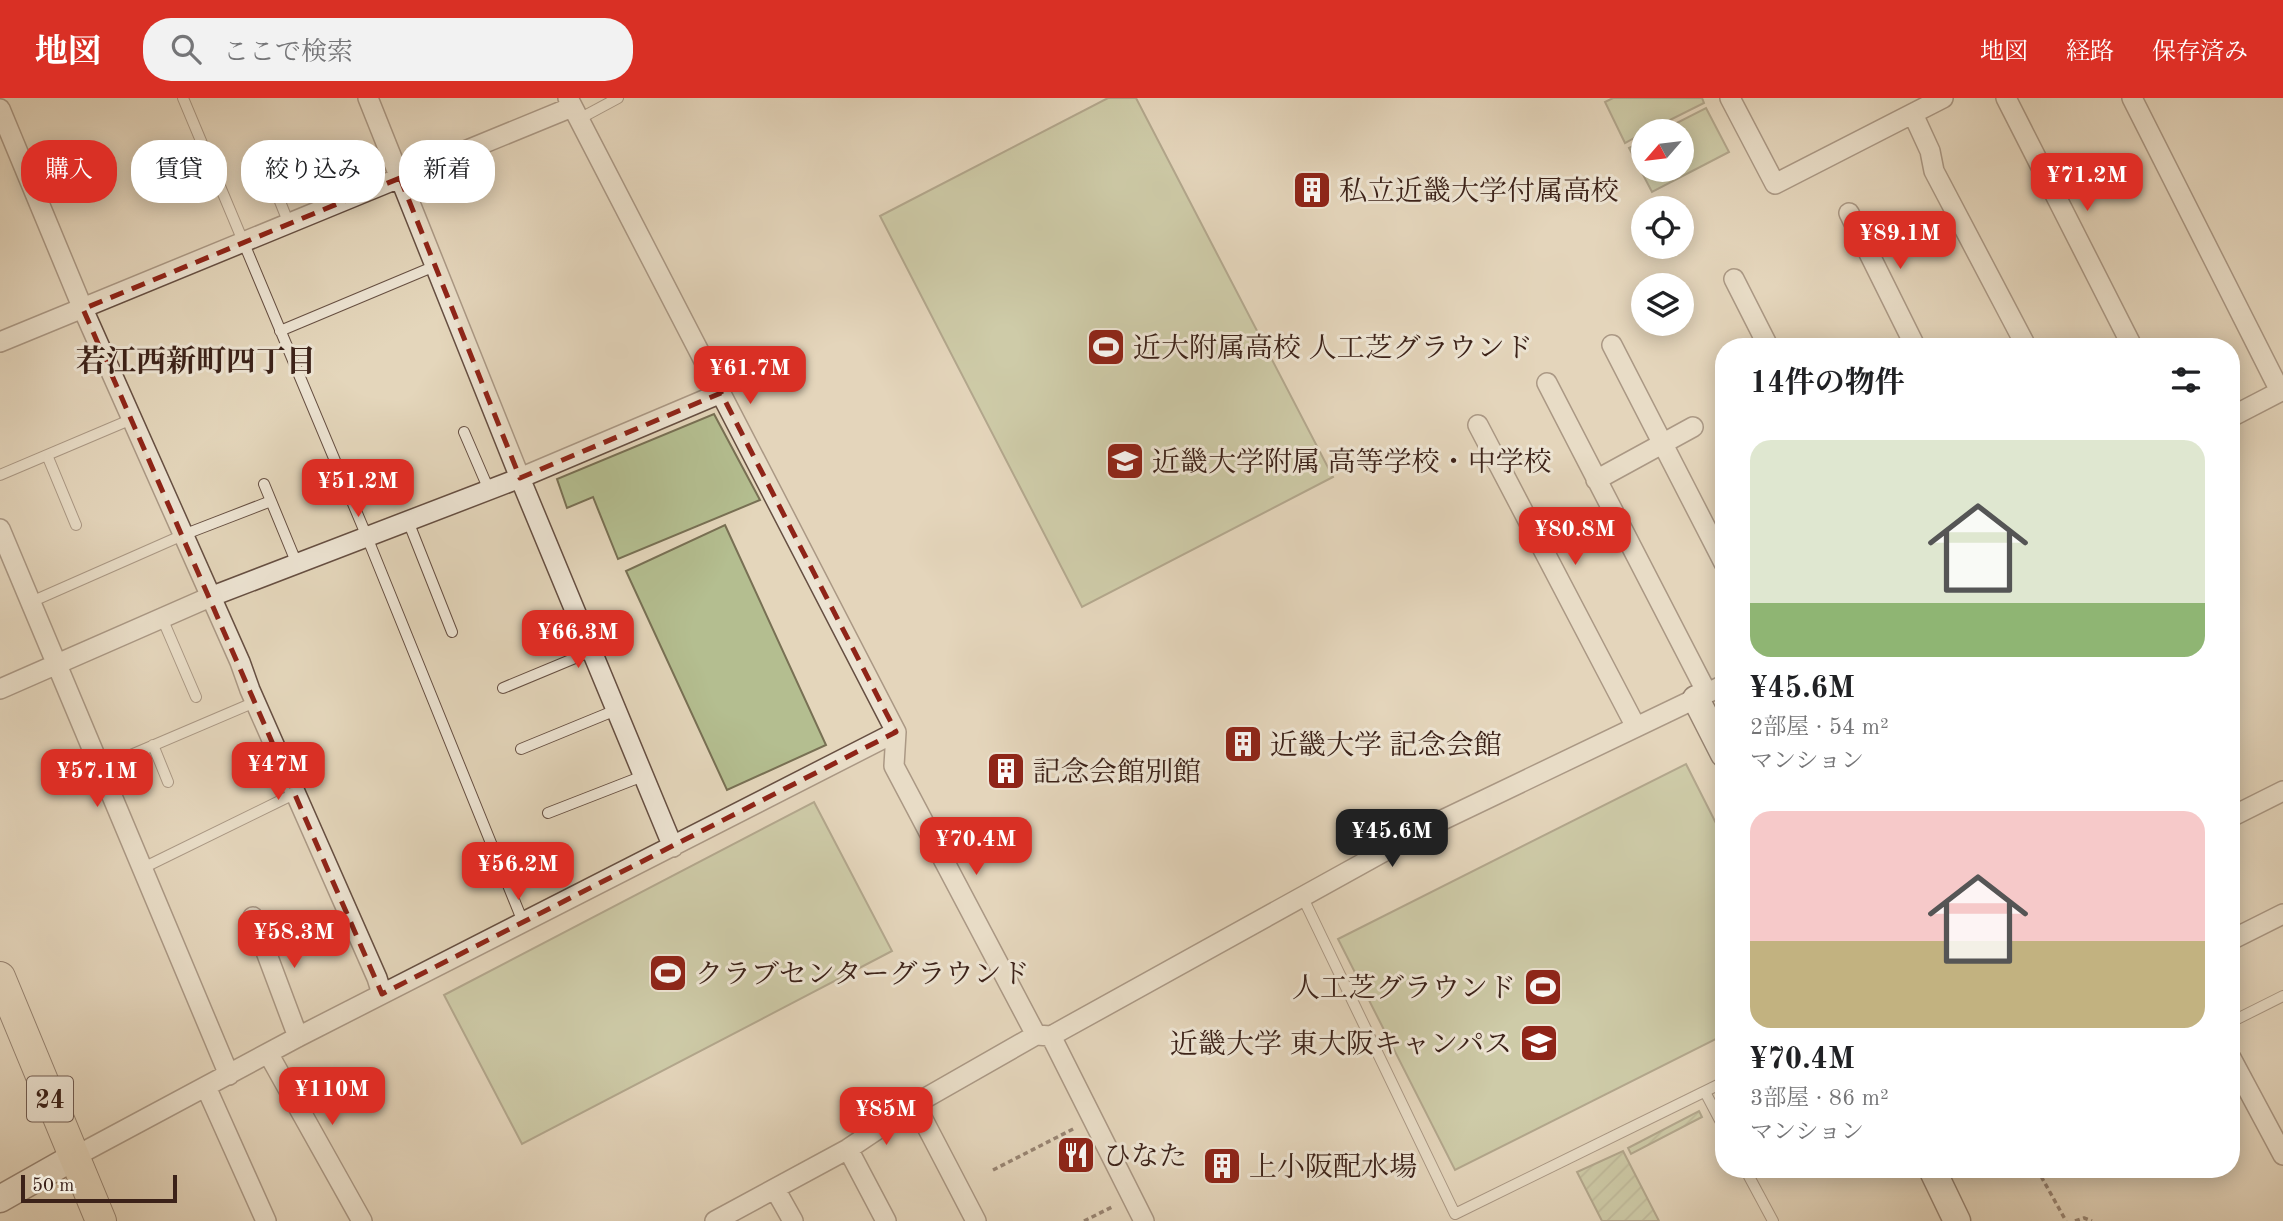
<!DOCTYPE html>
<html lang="ja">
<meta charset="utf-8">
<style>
:root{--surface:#fff;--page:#f2f2f2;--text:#202124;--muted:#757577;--accent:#d93025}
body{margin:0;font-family:"Old Standard TT","Noto Serif JP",serif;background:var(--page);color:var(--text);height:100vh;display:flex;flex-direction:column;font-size:26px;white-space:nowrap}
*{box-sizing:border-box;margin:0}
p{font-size:23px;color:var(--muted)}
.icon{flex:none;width:38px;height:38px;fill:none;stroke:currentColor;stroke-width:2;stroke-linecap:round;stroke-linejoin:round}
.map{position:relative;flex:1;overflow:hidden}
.sheet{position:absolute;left:1715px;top:240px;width:525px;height:840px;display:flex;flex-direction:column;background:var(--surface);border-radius:28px;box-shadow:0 4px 18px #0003}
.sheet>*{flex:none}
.guide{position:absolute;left:21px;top:42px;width:665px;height:63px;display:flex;gap:14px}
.needle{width:46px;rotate:242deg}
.controls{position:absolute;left:1631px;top:21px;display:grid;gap:14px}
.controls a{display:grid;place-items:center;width:63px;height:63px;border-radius:50%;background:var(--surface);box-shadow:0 4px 18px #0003;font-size:35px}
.scale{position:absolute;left:21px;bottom:18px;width:156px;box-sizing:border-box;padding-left:7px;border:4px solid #3c2219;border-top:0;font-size:19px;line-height:24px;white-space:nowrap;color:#3c2219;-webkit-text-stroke:5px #ede4d3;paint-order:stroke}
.price{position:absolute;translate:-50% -60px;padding:0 16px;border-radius:14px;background:var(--accent);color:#fff;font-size:23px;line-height:46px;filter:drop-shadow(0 2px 4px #0008)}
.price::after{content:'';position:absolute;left:50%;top:42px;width:21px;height:16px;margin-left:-10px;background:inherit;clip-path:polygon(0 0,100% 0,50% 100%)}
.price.selected{background:#222;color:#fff}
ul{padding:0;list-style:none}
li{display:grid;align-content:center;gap:14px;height:371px;padding:0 35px}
li span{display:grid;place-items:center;height:217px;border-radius:21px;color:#555}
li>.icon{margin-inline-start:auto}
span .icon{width:126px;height:126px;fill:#fffc;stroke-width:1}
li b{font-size:30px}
h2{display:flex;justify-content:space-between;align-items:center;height:84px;padding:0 35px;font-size:30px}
.chip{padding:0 24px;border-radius:28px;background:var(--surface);box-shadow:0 4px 18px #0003;font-size:24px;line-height:63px}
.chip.selected{background:var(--accent);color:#fff}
header{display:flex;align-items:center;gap:42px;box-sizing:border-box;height:98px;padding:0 35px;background:var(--accent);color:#fff}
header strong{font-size:33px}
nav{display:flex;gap:38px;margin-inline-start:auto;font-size:24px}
.search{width:490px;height:63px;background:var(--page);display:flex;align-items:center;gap:18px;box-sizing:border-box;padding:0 24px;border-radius:28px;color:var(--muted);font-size:26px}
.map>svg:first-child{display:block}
</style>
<header>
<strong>地図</strong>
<div class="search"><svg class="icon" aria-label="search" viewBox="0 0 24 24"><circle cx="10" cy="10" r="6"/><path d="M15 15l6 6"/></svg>ここで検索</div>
<nav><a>地図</a><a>経路</a><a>保存済み</a></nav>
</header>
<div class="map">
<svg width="2283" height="1123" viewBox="0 0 2283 1123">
<defs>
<pattern id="garden-furrows" width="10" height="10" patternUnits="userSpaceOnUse" patternTransform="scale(1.75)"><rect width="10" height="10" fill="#b4be90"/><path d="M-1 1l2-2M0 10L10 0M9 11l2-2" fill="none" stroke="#949a75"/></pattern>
</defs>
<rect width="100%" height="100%" fill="#e4d6bb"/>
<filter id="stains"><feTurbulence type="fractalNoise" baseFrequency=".00286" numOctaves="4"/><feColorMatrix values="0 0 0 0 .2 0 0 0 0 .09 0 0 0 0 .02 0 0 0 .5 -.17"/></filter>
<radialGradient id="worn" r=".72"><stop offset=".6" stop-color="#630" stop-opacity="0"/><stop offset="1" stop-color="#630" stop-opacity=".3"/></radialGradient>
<path fill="#b4be90" stroke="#787054" stroke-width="2" d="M1108,0H1136L1333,379L1082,509L880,118Z
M1613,0H1702L1704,5L1648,33H1643V35L1625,45L1605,4Z
M1706,10L1729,54L1652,94L1629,50L1643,43V72H1682V33H1661Z
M714,316L760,402L618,461L593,399L567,410L557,381Z
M725,427L826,647L727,692L626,473Z
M1686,666L1724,741V937L1455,1072L1338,841Z
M814,704L892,853L522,1046L444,897Z"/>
<path fill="url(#garden-furrows)" stroke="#787054" stroke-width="2" d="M1699,1013L1702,1019L1631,1056L1628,1050Z
M1623,1053L1659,1123H1602L1577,1074Z"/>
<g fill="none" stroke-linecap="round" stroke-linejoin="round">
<defs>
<path id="lane" d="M183,0L367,439L523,824
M579,21L618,0
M261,56L289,126
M280,233L435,168
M464,334L489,392
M47,357L76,427
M0,377L132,321
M264,386L297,466
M408,423L452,534
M31,504L183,437L271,403
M162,520L196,599
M503,590L592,553
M153,647L168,684
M521,651L616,612
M119,662L255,604
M548,715L643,678
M143,770L296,695
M1303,800L1455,1116L1724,984
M2231,924L2283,898
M1705,994L1724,1030
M1745,1071L1773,1123"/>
<path id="street" d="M368,0L520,380L673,749
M568,0L896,634L894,668L1036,937L1051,938L1432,727L1724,587
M1730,0L1775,86L1943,0
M2006,0L2132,248
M2132,0L2280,293
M0,11L83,211L240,564L250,592L377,880L382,896
M1913,16L1930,53L1934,73L2026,248
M1849,115L1915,248
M1734,181L1768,248
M0,244L572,9
M1612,247L1724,465
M1547,285L1707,595
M2231,319L2283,292
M1478,327L1636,629
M1596,382L1693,329
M0,431L229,977
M0,591L210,499L520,380L721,295
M2231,719L2283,693
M253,819L298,939
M2231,842L2283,816
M1051,938L1144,1123
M268,955L362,1123
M2231,960L2283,1057
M206,989L266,1123
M915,1006L976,1123
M848,1051L886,1123
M74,1059L298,939L896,634
M775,1091L793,1123
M715,1123L848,1051L915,1006L1036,937"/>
<path id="secondary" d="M1696,601L1724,656
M1932,1071L1957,1123
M0,1101L74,1059"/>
<path id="primary" d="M0,879L101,1123"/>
</defs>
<use href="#lane" stroke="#664f42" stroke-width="12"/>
<use href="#street" stroke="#664f42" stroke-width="22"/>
<use href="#secondary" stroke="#3c2219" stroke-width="29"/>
<use href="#primary" stroke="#3c2219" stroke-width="32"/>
<path stroke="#3c2219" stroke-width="3.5" stroke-dasharray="5 3.5" stroke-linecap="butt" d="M2037,1071L2066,1123
M993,1072L1075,1030
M1084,1123L1114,1108
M2075,1123L2084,1120L2092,1123"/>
<use href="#lane" stroke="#ede4d3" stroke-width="10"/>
<use href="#street" stroke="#ede4d3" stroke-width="19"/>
<use href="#secondary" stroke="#ede4d3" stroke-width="26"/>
<use href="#primary" stroke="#e4d6bb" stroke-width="30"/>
</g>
<path d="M0 0H2283V1123H0ZM400,80L520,380L721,295L896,634L382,896L83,211Z" fill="#e4d6bb" fill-opacity=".55" fill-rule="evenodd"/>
<path fill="none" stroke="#8f2418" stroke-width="5" stroke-dasharray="14 9" stroke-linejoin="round" d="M400,80L520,380L721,295L896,634L382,896L83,211Z"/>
<defs>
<symbol id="building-square" viewBox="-11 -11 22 22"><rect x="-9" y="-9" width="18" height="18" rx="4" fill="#8f2418" stroke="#ede4d3"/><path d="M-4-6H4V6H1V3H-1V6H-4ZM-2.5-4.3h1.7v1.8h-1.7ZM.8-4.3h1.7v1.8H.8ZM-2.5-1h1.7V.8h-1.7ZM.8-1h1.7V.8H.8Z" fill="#fff"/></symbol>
<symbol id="stadium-square" viewBox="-11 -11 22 22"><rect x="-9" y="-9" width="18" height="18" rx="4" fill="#8f2418" stroke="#ede4d3"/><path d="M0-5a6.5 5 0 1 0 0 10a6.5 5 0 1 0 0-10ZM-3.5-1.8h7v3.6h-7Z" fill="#fff"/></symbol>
<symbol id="school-square" viewBox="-11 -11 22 22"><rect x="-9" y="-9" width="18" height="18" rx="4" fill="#8f2418" stroke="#ede4d3"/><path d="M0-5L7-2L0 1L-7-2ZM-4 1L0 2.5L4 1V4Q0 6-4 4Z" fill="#fff"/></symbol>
<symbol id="university-square" viewBox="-11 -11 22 22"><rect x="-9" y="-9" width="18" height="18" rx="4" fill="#8f2418" stroke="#ede4d3"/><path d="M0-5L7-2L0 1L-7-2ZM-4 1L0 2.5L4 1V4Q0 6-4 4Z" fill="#fff"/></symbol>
<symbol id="restaurant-square" viewBox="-11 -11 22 22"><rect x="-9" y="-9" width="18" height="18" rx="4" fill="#8f2418" stroke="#ede4d3"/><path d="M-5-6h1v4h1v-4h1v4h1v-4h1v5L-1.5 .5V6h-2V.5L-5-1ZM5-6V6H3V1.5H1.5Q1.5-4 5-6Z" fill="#fff"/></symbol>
</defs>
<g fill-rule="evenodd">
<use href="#building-square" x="1290" y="70" width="44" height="44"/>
<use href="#stadium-square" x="1084" y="227" width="44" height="44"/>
<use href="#school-square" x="1103" y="341" width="44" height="44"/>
<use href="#building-square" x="1221" y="624" width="44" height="44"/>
<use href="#building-square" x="984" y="651" width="44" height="44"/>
<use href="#stadium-square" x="646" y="853" width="44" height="44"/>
<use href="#stadium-square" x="1521" y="867" width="44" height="44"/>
<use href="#university-square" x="1517" y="923" width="44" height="44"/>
<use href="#restaurant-square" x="1054" y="1035" width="44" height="44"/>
<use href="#building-square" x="1200" y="1046" width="44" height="44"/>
</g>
<g text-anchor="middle" stroke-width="6" stroke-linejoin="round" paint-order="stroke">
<rect fill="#ede4d3" stroke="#715c51" stroke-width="2" x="27" y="978.5" width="46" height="45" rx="5"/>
<g font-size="26" font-weight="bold" fill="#3c2219">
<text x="50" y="1010">24</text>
</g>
<g font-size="28" fill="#3c2219" stroke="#ede4d3" text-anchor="start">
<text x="1339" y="102">私立近畿大学付属高校</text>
<text x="1133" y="259">近大附属高校 人工芝グラウンド</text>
<text x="1152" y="373">近畿大学附属 高等学校・中学校</text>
<text x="1270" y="656">近畿大学 記念会館</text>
<text x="1033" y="683">記念会館別館</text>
<text x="695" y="885">クラブセンターグラウンド</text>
<text x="1516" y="899" text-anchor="end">人工芝グラウンド</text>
<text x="1512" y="955" text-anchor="end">近畿大学 東大阪キャンパス</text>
<text x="1103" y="1067">ひなた</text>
<text x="1249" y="1078">上小阪配水場</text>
</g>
<g font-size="30" font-weight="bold" fill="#3c2219" stroke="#ede4d3">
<text x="196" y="273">若江西新町四丁目</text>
</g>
</g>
<rect width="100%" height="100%" filter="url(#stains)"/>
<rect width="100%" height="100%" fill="url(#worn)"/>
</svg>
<div class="controls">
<a><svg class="needle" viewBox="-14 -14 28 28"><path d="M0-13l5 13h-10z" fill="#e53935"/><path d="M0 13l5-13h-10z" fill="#757577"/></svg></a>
<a><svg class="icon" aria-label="locate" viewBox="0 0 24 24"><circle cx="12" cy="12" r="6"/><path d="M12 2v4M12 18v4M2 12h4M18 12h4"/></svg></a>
<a><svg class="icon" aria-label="layers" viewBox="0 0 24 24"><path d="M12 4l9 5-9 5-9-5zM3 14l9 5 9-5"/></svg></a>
</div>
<div class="scale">50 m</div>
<b class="price" style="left:2087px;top:115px">¥71.2M</b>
<b class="price" style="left:1900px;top:173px">¥89.1M</b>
<b class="price" style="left:750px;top:308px">¥61.7M</b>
<b class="price" style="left:358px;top:421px">¥51.2M</b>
<b class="price" style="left:1575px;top:469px">¥80.8M</b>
<b class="price" style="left:578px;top:572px">¥66.3M</b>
<b class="price" style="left:278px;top:704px">¥47M</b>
<b class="price" style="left:97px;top:711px">¥57.1M</b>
<b class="price selected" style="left:1392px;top:771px">¥45.6M</b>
<b class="price" style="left:976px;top:779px">¥70.4M</b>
<b class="price" style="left:518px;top:804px">¥56.2M</b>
<b class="price" style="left:294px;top:872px">¥58.3M</b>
<b class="price" style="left:332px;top:1029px">¥110M</b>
<b class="price" style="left:886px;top:1049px">¥85M</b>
<div class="guide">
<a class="chip selected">購入</a>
<a class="chip">賃貸</a>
<a class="chip">絞り込み</a>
<a class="chip">新着</a>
</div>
<section class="sheet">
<h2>14件の物件<svg class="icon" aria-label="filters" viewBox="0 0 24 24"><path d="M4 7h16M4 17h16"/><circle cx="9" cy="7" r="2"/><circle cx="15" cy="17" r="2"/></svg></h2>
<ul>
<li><span style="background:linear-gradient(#dfe7d0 75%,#8fb573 0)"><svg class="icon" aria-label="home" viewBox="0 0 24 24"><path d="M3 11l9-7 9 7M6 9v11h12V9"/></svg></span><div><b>¥45.6M</b><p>2部屋 · 54 m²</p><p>マンション</p></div></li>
<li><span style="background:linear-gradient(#f6c9c9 60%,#c2b280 0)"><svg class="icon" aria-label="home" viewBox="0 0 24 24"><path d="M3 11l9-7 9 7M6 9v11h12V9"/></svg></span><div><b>¥70.4M</b><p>3部屋 · 86 m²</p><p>マンション</p></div></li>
</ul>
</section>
</div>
